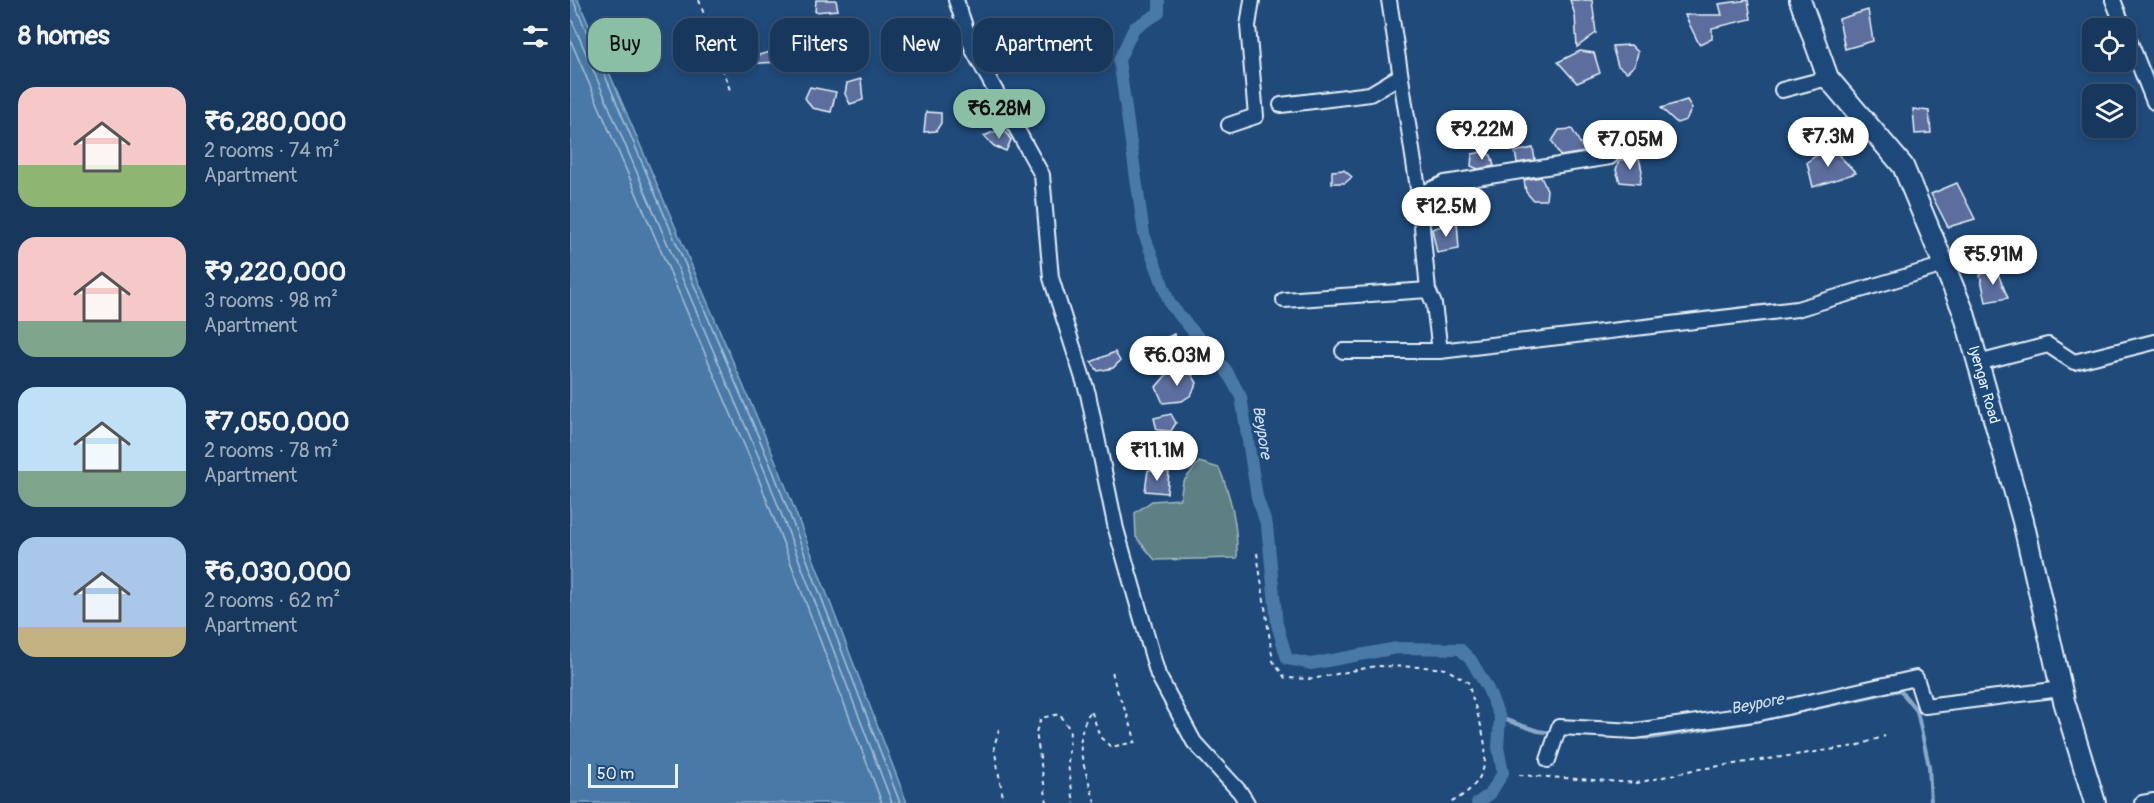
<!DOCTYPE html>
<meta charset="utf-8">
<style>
:root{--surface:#17385c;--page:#244365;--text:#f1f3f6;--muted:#9eacbb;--line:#365272;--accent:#8abfa5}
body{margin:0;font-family:Pangolin,sans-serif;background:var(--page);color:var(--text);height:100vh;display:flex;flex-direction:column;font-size:22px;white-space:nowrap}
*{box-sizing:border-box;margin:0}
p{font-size:20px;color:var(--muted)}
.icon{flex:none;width:33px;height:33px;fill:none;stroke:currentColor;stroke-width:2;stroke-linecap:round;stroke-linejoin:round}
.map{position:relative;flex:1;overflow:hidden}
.drawer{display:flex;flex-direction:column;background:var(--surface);width:570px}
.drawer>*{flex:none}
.hud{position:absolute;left:18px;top:18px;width:570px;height:54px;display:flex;gap:12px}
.buttons{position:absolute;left:1512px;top:18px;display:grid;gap:12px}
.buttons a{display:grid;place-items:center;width:54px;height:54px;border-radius:12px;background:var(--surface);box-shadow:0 3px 9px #0003,0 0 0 2px var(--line);font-size:30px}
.scale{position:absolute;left:18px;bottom:15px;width:90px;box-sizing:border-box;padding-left:6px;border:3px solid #e8f1f8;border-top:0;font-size:16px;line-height:21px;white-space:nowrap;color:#e8f1f8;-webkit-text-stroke:4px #1f4a7a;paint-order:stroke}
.price{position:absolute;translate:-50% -51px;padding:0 14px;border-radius:21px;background:#fff;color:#222;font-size:20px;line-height:39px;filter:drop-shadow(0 2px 3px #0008)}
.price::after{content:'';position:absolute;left:50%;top:36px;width:18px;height:14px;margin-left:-9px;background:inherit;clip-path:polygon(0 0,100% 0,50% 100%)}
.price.selected{background:var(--accent);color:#111}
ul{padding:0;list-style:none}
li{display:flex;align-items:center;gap:18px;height:150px;padding:0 18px}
li span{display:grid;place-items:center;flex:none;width:168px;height:120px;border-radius:18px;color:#555}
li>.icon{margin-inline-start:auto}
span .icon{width:72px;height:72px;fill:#fffc;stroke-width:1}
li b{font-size:26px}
h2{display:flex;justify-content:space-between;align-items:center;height:72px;padding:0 18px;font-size:26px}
.pill{padding:0 21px;border-radius:18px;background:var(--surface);box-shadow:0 3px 9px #0003,0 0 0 2px var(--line);font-size:21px;line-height:54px}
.pill.selected{background:var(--accent);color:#111}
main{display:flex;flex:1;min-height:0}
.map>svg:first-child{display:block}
</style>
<main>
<section class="drawer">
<h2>8 homes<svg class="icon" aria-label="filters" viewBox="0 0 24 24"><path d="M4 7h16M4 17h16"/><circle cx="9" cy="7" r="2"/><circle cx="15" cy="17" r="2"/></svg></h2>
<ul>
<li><span style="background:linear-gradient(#f6c9c9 65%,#8fb573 0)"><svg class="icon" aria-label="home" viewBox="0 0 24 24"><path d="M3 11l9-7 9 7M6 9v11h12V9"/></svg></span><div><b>₹6,280,000</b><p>2 rooms · 74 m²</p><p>Apartment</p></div></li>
<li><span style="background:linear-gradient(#f6c9c9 70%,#7fa58c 0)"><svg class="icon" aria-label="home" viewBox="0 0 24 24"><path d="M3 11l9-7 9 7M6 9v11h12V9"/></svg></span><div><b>₹9,220,000</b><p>3 rooms · 98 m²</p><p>Apartment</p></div></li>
<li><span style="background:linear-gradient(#bfe0f5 70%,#7fa58c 0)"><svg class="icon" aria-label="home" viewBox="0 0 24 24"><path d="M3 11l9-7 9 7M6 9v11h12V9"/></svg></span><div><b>₹7,050,000</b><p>2 rooms · 78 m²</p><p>Apartment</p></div></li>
<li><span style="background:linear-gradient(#a9c7e8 75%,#c2b280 0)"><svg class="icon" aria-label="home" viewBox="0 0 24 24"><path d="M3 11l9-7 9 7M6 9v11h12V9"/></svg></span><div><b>₹6,030,000</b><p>2 rooms · 62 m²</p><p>Apartment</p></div></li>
</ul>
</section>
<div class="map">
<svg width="1584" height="803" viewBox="0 0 1584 803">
<rect width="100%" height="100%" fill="#1f4a7a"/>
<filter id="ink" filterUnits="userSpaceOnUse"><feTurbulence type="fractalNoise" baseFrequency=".0167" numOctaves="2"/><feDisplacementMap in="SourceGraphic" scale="12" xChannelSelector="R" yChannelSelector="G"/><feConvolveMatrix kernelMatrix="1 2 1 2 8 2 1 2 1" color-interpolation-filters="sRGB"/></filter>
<g filter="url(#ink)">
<path fill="#5d8084" stroke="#a2b8be" stroke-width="1.5" d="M629,462L649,468C661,495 668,528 667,558L585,560L566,537L565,513L582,501L610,499L613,482Z"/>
<path fill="#4979a6" stroke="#89a9c7" stroke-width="1.5" d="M0,0H8L209,469L337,803H0Z"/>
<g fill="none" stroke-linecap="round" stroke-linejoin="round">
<path stroke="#a8c1d7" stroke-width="1.5" d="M3,0L203,471L330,803
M0,16L196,474L322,803
M0,39L188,477L312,803"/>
<path stroke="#89a9c7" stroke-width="4" d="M930,718L968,731L983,733
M1003,734L1081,738L1186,721L1330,690L1347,711L1359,766L1361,803"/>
<path stroke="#4979a6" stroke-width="12" d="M589,0V13L564,28L549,60L574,234L600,304L656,370L671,397L687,497L697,526L707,624L717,659L741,664L827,648L890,649L901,660L918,689L930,718L928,747L933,773L920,794L907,803"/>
</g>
<path fill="#5c6e9e" stroke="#e8f1f8" stroke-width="1.5" d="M246,0H266L268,10L245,12Z
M1000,0H1022L1026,33L1007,47L1005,15Z
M1178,0L1181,19L1142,28V39L1129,44L1115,15H1152L1149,4Z
M1298,10L1303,41L1275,49L1269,19Z
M335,22L357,24V41L344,46L333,43Z
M1061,45L1068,52L1065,65L1057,72L1048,66L1042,46Z
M209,50L211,62L173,64L172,59Z
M1010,51L1024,53L1030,73L1007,83L988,62Z
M291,79L293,100L280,104L275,94L277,83Z
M240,87L266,92L261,112L242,108L235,98Z
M1117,100L1122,108L1116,120L1107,123L1091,108Z
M1343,109L1359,111L1361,133L1345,134Z
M356,112L371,113V123L366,131L354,132Z
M1002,129L1015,152L990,156L982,141L989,130Z
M423,132H436L441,140L436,151L424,146L414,136Z
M1260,146L1286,173L1243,187L1237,162Z
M963,148L965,160L947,163L945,152Z
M912,152L921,155L924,166L908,169L901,166L902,154Z
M1069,158L1072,171L1070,184L1050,182L1046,170L1049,160Z
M774,170L782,177L775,183H762V171Z
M971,177L977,190L976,200H963L956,192L954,180Z
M1387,183L1405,219L1378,227L1361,194Z
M887,221L889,249L867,253L862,229Z
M1425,267L1438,298L1416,302L1410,275Z
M604,334L609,344L583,352L579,342L590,341Z
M545,352L550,361L543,368L528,371L521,362Z
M620,371L627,383L621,395L612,401L593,403L586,387L598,373Z
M601,414L606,423L601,431L587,430L584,418Z
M578,470L599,472L597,493L575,491Z"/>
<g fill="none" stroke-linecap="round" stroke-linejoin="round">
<defs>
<path id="street" d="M386,0L403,50L472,175L481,278L518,394L546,529L588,675L624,742L670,792L677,803
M819,0L849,195
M1543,0L1554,28
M1556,32L1584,102
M1212,90L1258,78
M711,105L800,94L830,76
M659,125L686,116L678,26L682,0
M714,300L858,290L849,195L875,183L1040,157
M773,351H870L864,304L858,290
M870,351L1227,309L1374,265
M1408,363L1478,345L1504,362L1584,342
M978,760L989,727L1065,731L1190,713L1346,678L1355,706L1491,689
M1572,803L1584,801"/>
<g id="secondary">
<path id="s1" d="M1230,0L1258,78L1333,166L1394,313L1453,521L1494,701L1525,803"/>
</g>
</defs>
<use href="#street" stroke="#e8f1f8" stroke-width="18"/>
<use href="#secondary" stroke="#e8f1f8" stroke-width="24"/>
<path stroke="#e8f1f8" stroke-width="2" stroke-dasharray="4.5 4.5" stroke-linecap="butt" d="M129,0L161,93
M687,553L703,661L715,678L742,679L806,666L854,667L876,669L898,682C910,730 938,773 880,803
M429,729L424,747L434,803
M949,775L1067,783L1123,770L1286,746L1315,736
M477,803L466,732L471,718L490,714L500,730L498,765L504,803
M525,803C516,767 500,745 521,710L530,737L541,747L565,742C561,716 545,695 542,669"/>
<use href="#street" stroke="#1f4a7a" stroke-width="14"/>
<use href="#secondary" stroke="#1f4a7a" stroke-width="20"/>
</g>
</g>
<g text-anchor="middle" stroke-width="4.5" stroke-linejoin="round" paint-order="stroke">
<g font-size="15" fill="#e8f1f8" stroke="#1f4a7a">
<text dy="5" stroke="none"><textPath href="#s1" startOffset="432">Iyengar Road</textPath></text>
</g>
<g font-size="16" font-style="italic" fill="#d0dfec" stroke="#1f4a7a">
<text transform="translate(693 432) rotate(81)" y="6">Beypore</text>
<text transform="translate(1187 703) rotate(-11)" y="6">Beypore</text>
</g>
</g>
</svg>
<div class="buttons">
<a><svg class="icon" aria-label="locate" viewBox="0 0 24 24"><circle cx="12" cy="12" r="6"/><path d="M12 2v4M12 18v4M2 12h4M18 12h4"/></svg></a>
<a><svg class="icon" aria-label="layers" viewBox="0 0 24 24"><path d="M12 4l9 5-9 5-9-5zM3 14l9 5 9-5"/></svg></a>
</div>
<div class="scale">50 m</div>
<b class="price selected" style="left:429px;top:140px">₹6.28M</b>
<b class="price" style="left:912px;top:161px">₹9.22M</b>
<b class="price" style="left:1258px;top:168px">₹7.3M</b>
<b class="price" style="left:1060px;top:171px">₹7.05M</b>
<b class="price" style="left:876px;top:238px">₹12.5M</b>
<b class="price" style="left:1423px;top:286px">₹5.91M</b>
<b class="price" style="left:607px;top:387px">₹6.03M</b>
<b class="price" style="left:587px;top:482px">₹11.1M</b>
<div class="hud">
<a class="pill selected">Buy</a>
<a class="pill">Rent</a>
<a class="pill">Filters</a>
<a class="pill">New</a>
<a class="pill">Apartment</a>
</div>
</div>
</main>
